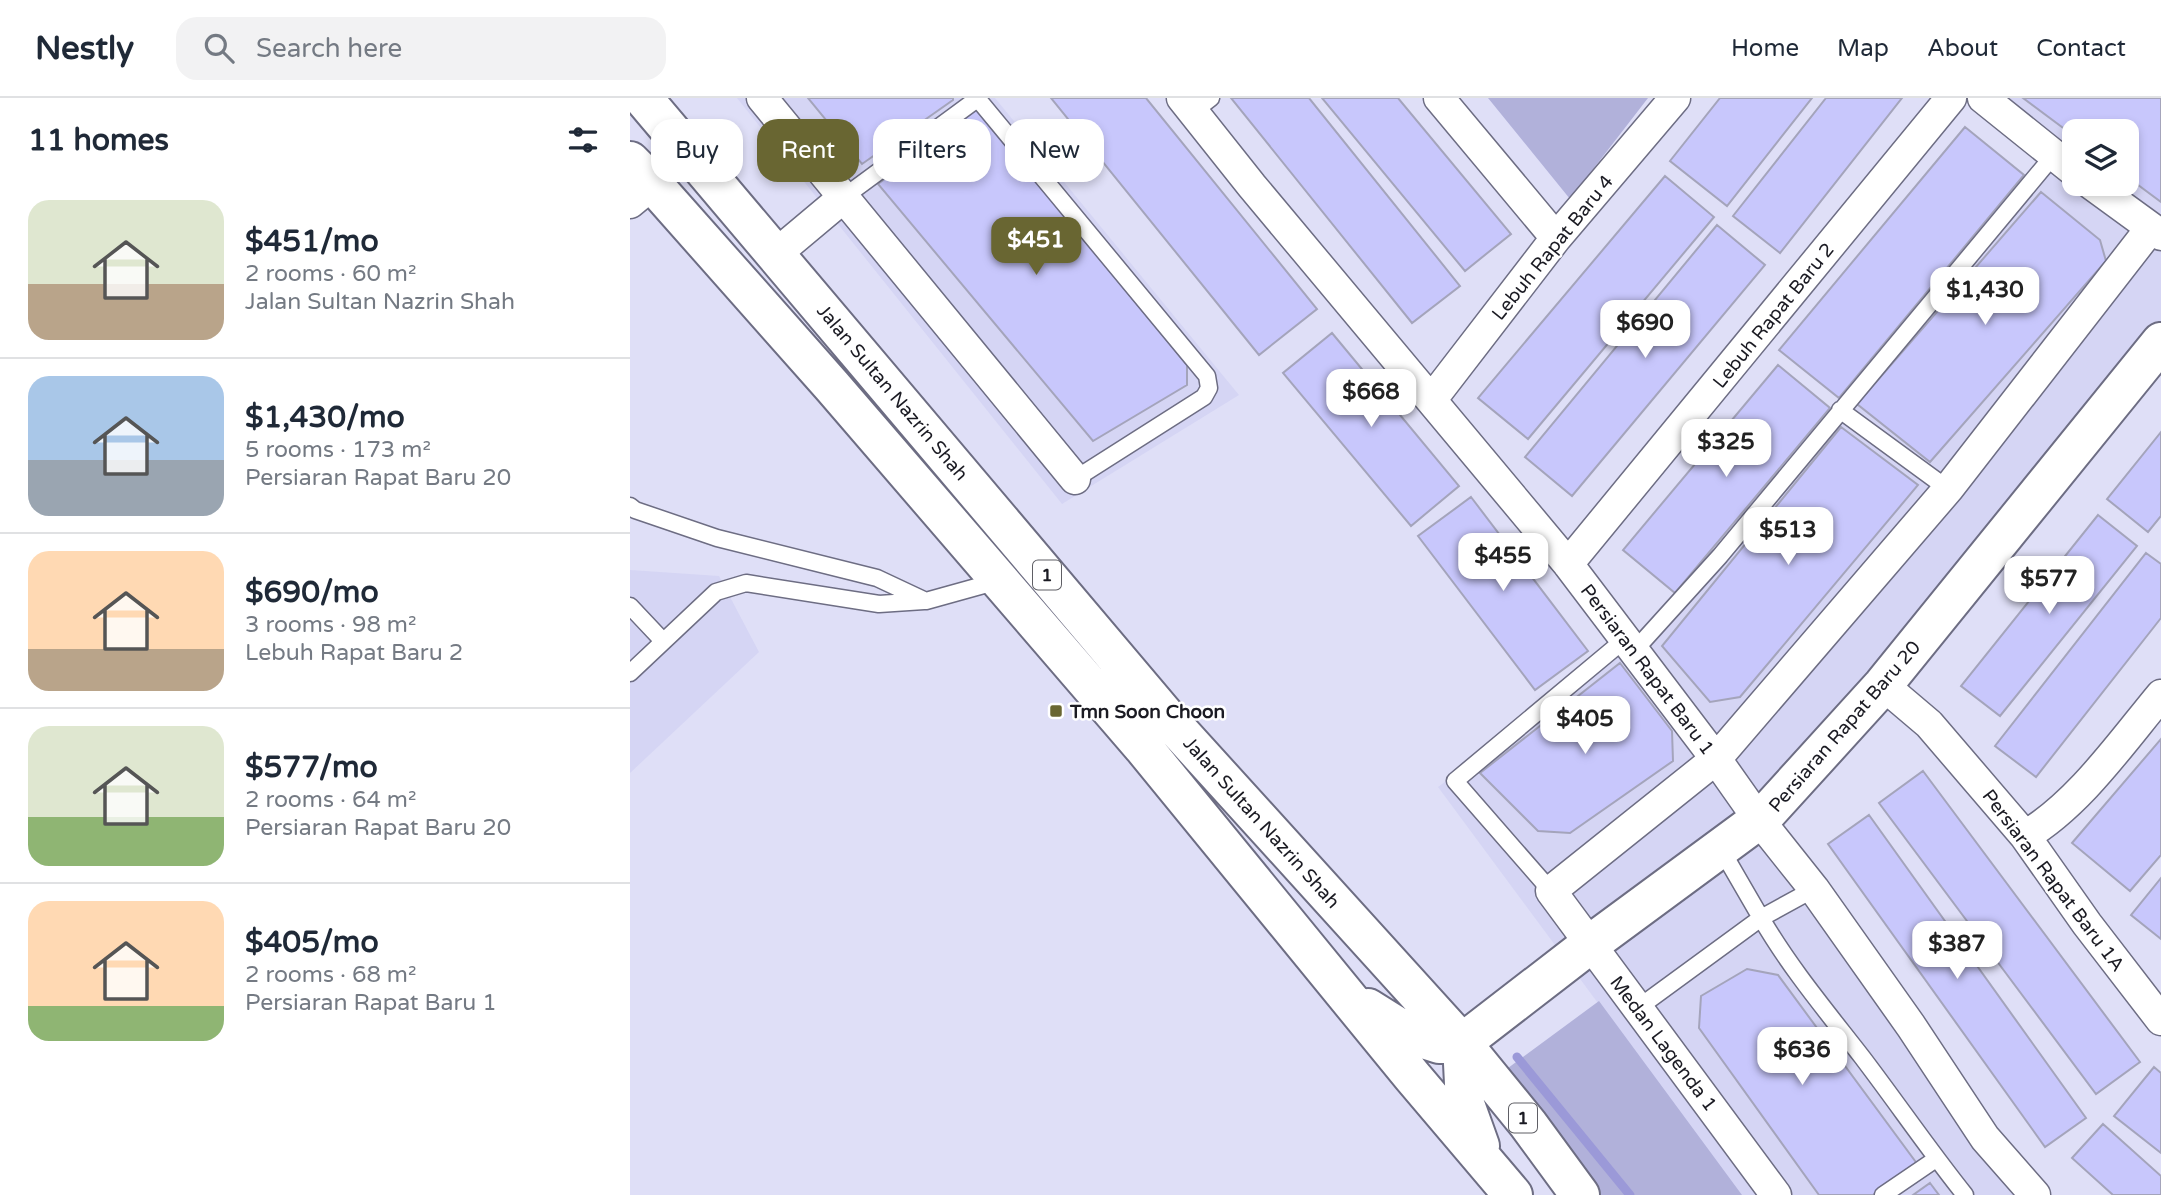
<!DOCTYPE html>
<meta charset="utf-8">
<style>
:root{--surface:#fff;--page:#f2f2f3;--text:#1f2937;--muted:#747a83;--line:#e0e1e3;--accent:#696632}
body{margin:0;font-family:"Varela Round",sans-serif;background:var(--page);color:var(--text);height:100vh;display:flex;flex-direction:column;font-size:26px;white-space:nowrap}
*{box-sizing:border-box;margin:0}
p{font-size:23px;color:var(--muted)}
.icon{flex:none;width:38px;height:38px;fill:none;stroke:currentColor;stroke-width:2;stroke-linecap:round;stroke-linejoin:round}
.map{position:relative;flex:1;overflow:hidden}
.panel{display:flex;flex-direction:column;background:var(--surface);width:630px}
.panel>*{flex:none}
.top-card{position:absolute;left:21px;top:21px;width:665px;height:63px;display:flex;gap:14px}
.buttons{position:absolute;left:1432px;top:21px;display:grid;gap:14px}
.buttons a{display:grid;place-items:center;width:77px;height:77px;border-radius:14px;background:var(--surface);box-shadow:0 4px 10px #0003;font-size:35px}
.price{position:absolute;translate:-50% -60px;padding:0 16px;border-radius:14px;background:#fff;color:#222;font-size:23px;line-height:46px;filter:drop-shadow(0 2px 4px #0008)}
.price::after{content:'';position:absolute;left:50%;top:42px;width:21px;height:16px;margin-left:-10px;background:inherit;clip-path:polygon(0 0,100% 0,50% 100%)}
.price.current{background:var(--accent);color:#fff}
ul{padding:0;list-style:none}
li{display:flex;align-items:center;gap:21px;height:175px;padding:0 28px}
li+li{border-top:2px solid var(--line)}
li span{display:grid;place-items:center;flex:none;width:196px;height:140px;border-radius:21px;color:#555}
li>.icon{margin-inline-start:auto}
span .icon{width:84px;height:84px;fill:#fffc;stroke-width:1}
li b{font-size:30px}
h2{display:flex;justify-content:space-between;align-items:center;height:84px;padding:0 28px;font-size:30px}
.tag{padding:0 24px;border-radius:21px;background:var(--surface);box-shadow:0 4px 10px #0003;font-size:24px;line-height:63px}
.tag.current{background:var(--accent);color:#fff}
header{display:flex;align-items:center;gap:42px;box-sizing:border-box;height:98px;padding:0 35px;background:var(--surface);border-bottom:2px solid var(--line)}
header strong{font-size:33px}
nav{display:flex;gap:38px;margin-inline-start:auto;font-size:24px}
.search{width:490px;height:63px;background:var(--page);display:flex;align-items:center;gap:18px;box-sizing:border-box;padding:0 24px;border-radius:21px;color:var(--muted);font-size:26px}
main{display:flex;flex:1;min-height:0}
.map>svg:first-child{display:block}
</style>
<header>
<strong>Nestly</strong>
<div class="search"><svg class="icon" aria-label="search" viewBox="0 0 24 24"><circle cx="10" cy="10" r="6"/><path d="M15 15l6 6"/></svg>Search here</div>
<nav><a>Home</a><a>Map</a><a>About</a><a>Contact</a></nav>
</header>
<main>
<section class="panel">
<h2>11 homes<svg class="icon" aria-label="filters" viewBox="0 0 24 24"><path d="M4 7h16M4 17h16"/><circle cx="9" cy="7" r="2"/><circle cx="15" cy="17" r="2"/></svg></h2>
<ul>
<li><span style="background:linear-gradient(#dfe7d0 60%,#b9a48a 0)"><svg class="icon" aria-label="home" viewBox="0 0 24 24"><path d="M3 11l9-7 9 7M6 9v11h12V9"/></svg></span><div><b>$451/mo</b><p>2 rooms · 60 m²</p><p>Jalan Sultan Nazrin Shah</p></div></li>
<li><span style="background:linear-gradient(#a9c7e8 60%,#9aa5b1 0)"><svg class="icon" aria-label="home" viewBox="0 0 24 24"><path d="M3 11l9-7 9 7M6 9v11h12V9"/></svg></span><div><b>$1,430/mo</b><p>5 rooms · 173 m²</p><p>Persiaran Rapat Baru 20</p></div></li>
<li><span style="background:linear-gradient(#ffd9b3 70%,#b9a48a 0)"><svg class="icon" aria-label="home" viewBox="0 0 24 24"><path d="M3 11l9-7 9 7M6 9v11h12V9"/></svg></span><div><b>$690/mo</b><p>3 rooms · 98 m²</p><p>Lebuh Rapat Baru 2</p></div></li>
<li><span style="background:linear-gradient(#dfe7d0 65%,#8fb573 0)"><svg class="icon" aria-label="home" viewBox="0 0 24 24"><path d="M3 11l9-7 9 7M6 9v11h12V9"/></svg></span><div><b>$577/mo</b><p>2 rooms · 64 m²</p><p>Persiaran Rapat Baru 20</p></div></li>
<li><span style="background:linear-gradient(#ffd9b3 75%,#8fb573 0)"><svg class="icon" aria-label="home" viewBox="0 0 24 24"><path d="M3 11l9-7 9 7M6 9v11h12V9"/></svg></span><div><b>$405/mo</b><p>2 rooms · 68 m²</p><p>Persiaran Rapat Baru 1</p></div></li>
</ul>
</section>
<div class="map">
<svg width="1531" height="1097" viewBox="0 0 1531 1097">
<rect width="100%" height="100%" fill="#dfdff7"/>
<path fill="#d5d5f4" fill-rule="evenodd" d="M107,0H365L609,297L432,406Z
M1363,0H1531V249L1130,715L1394,1097H1110L808,689L1021,530L1423,58ZM1444,33H1496V86H1444Z
M0,472L89,478L129,554L0,675Z"/>
<path fill="#b1b1da" d="M858,0H1018L940,101Z
M969,903L1112,1097H966L878,970Z"/>
<g fill="none" stroke-linecap="round" stroke-linejoin="round">
<path stroke="#9b99d8" stroke-width="9" d="M887,959L1000,1097"/>
</g>
<path fill="#c8c7fc" stroke="#a4a4bb" stroke-width="2" d="M178,0H323V2L232,66Z
M421,0H516L687,211L629,257Z
M601,0H679L830,188L782,225Z
M692,0H768L881,136L835,173Z
M1090,0H1182L1097,108L1040,63Z
M1196,0H1272L1150,155L1103,118Z
M1393,0H1531V104L1496,78V33H1444V38Z
M347,11L557,267V287L463,343L248,86Z
M1335,29L1394,77L1209,300L1149,252Z
M1035,78L1084,119L898,341L848,300Z
M1411,94L1470,142L1476,163L1300,364L1227,306Z
M1087,127L1135,167L942,398L895,359Z
M702,235L829,388L781,428L653,275Z
M1148,267L1200,310L1045,495L993,452Z
M1211,329L1288,387L1110,599L1080,604L1032,548Z
M1531,334V418L1518,434L1477,401Z
M841,399L958,553L905,592L788,438Z
M1468,417L1507,448L1370,618L1331,588Z
M1516,455L1531,466V520L1406,679L1365,648Z
M990,565L1042,633L1043,663L940,735L908,733L850,675Z
M1531,641V757L1500,793L1442,745Z
M1293,673L1510,964L1466,996L1249,705Z
M1239,717L1456,1020L1415,1049L1198,746Z
M1531,780V841L1501,817Z
M1117,871L1148,877L1288,1067L1243,1097H1189L1069,930L1071,898Z
M1524,969L1531,975V1055L1484,1018Z
M1473,1026L1531,1078V1097H1483L1442,1060Z
M1300,1085L1309,1097H1283Z"/>
<g fill="none" stroke-linecap="round" stroke-linejoin="round">
<defs>
<path id="lane" d="M347,0L577,278L579,290L574,299L445,381
M563,14L581,0
M214,99L347,1
M1210,312L1318,391
M0,408L5,412L87,440L247,480L296,503L368,483
M0,508L33,543
M1004,553L1090,458L1423,58
M0,575L86,494L116,485L249,506L294,503
M1184,791L1131,820C1160,870 1197,914 1232,959C1267,1005 1299,1052 1335,1097
M921,793L825,683L994,542
M1008,910L1131,820L1091,751
M1253,1097L1306,1061"/>
<path id="street" d="M132,0L445,381
M552,0L622,88L938,466L1086,661L1129,722L1184,791L1281,928L1355,1040L1405,1097
M809,0L926,140
M1353,0L1444,73
M1461,86L1531,137
M0,105L23,86
M146,156L214,99
M802,301L926,140L1045,0
M938,466L1321,0
M1253,587L1299,626L1395,738L1457,826L1531,922
M1395,738C1449,706 1491,645 1531,597
M1146,1097L921,793L1086,661L1318,391L1521,130"/>
<path id="secondary" d="M832,945L959,847L1134,718L1253,587L1531,244"/>
<path id="highway" d="M13,0L539,622L832,945L898,1026L950,1097
M0,63L23,86L202,288L513,649L782,978L883,1097
M738,910L781,937L809,946L832,945
M832,945L835,1006L850,1048"/>
</defs>
<use href="#lane" stroke="#6d6d83" stroke-width="19"/>
<use href="#street" stroke="#6d6d83" stroke-width="33"/>
<use href="#secondary" stroke="#6d6d83" stroke-width="42"/>
<use href="#highway" stroke="#6d6d83" stroke-width="42"/>
<use href="#lane" stroke="#fff" stroke-width="16"/>
<use href="#street" stroke="#fff" stroke-width="30"/>
<use href="#secondary" stroke="#fff" stroke-width="38"/>
<use href="#highway" stroke="#fff" stroke-width="38"/>
</g>
<rect fill="#696632" stroke="#fff" stroke-width="2.5" x="419" y="606" width="14" height="14" rx="3.5"/>
<g text-anchor="middle" stroke-width="5" stroke-linejoin="round" paint-order="stroke">
<g fill="#fff" stroke="#5f5f65" stroke-width="2">
<rect x="403" y="462.5" width="28" height="29" rx="5"/>
<rect x="879" y="1005.5" width="28" height="29" rx="5"/>
</g>
<g font-size="18" font-weight="bold" fill="#1b1b23">
<text x="417" y="483">1</text>
<text x="893" y="1026">1</text>
</g>
<g font-size="19" fill="#1b1b23" stroke="#fff">
<text transform="translate(922 149) rotate(-51)" y="7">Lebuh Rapat Baru 4</text>
<text transform="translate(1143 217) rotate(-51)" y="7">Lebuh Rapat Baru 2</text>
<text transform="translate(263 294) rotate(50)" y="7">Jalan Sultan Nazrin Shah</text>
<text transform="translate(1018 571) rotate(53)" y="7">Persiaran Rapat Baru 1</text>
<text transform="translate(1214 628) rotate(-49)" y="7">Persiaran Rapat Baru 20</text>
<text transform="translate(632 724) rotate(48)" y="7">Jalan Sultan Nazrin Shah</text>
<text transform="translate(1424 782) rotate(53)" y="7">Persiaran Rapat Baru 1A</text>
<text transform="translate(1034 945) rotate(53)" y="7">Medan Lagenda 1</text>
</g>
<g font-size="19" font-weight="bold" fill="#1b1b23" stroke="#fff" text-anchor="start">
<text x="440" y="620">Tmn Soon Choon</text>
</g>
</g>
</svg>
<div class="buttons">
<a><svg class="icon" aria-label="layers" viewBox="0 0 24 24"><path d="M12 4l9 5-9 5-9-5zM3 14l9 5 9-5"/></svg></a>
</div>
<b class="price current" style="left:406px;top:179px">$451</b>
<b class="price" style="left:1355px;top:229px">$1,430</b>
<b class="price" style="left:1015px;top:262px">$690</b>
<b class="price" style="left:741px;top:331px">$668</b>
<b class="price" style="left:1096px;top:381px">$325</b>
<b class="price" style="left:1158px;top:469px">$513</b>
<b class="price" style="left:873px;top:495px">$455</b>
<b class="price" style="left:1419px;top:518px">$577</b>
<b class="price" style="left:955px;top:658px">$405</b>
<b class="price" style="left:1327px;top:883px">$387</b>
<b class="price" style="left:1172px;top:989px">$636</b>
<div class="top-card">
<a class="tag">Buy</a>
<a class="tag current">Rent</a>
<a class="tag">Filters</a>
<a class="tag">New</a>
</div>
</div>
</main>
